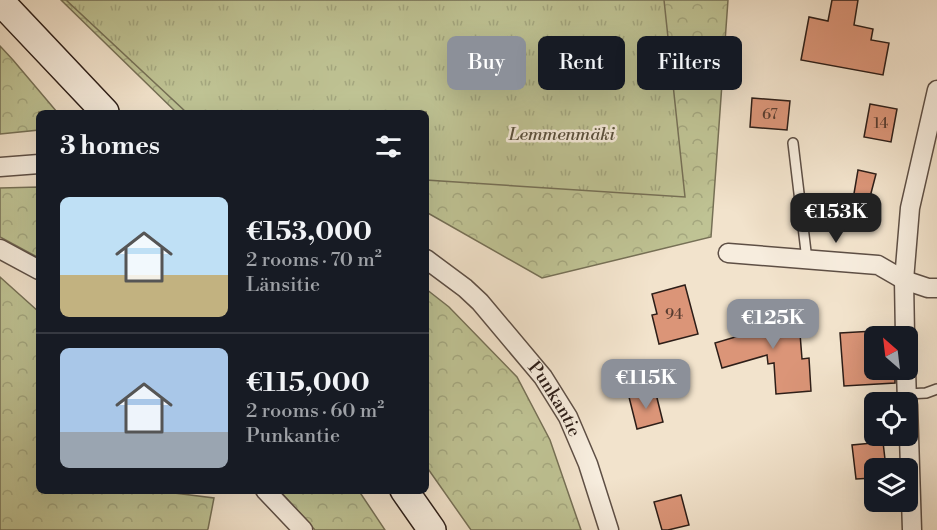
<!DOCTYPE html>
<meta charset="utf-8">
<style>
:root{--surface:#171b24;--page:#242831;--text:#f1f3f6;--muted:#9ea1a6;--line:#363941;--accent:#8c9099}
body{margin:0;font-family:"Libre Bodoni",serif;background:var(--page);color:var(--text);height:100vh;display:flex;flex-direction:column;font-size:22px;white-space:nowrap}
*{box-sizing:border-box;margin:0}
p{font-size:20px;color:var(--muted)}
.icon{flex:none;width:33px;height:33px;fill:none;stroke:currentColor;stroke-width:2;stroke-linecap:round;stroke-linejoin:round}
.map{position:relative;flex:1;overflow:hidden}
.details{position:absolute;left:36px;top:110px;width:393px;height:384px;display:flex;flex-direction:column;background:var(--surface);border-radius:9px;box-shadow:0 6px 24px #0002}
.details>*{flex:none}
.guide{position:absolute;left:447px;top:36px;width:399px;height:54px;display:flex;gap:12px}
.needle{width:39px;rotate:332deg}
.controls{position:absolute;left:864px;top:326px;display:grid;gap:12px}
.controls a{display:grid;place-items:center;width:54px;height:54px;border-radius:9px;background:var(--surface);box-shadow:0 6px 24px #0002;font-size:30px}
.price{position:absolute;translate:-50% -51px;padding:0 14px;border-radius:12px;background:var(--accent);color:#fff;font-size:20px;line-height:39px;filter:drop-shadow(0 2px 3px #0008)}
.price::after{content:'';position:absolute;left:50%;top:36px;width:18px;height:14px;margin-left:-9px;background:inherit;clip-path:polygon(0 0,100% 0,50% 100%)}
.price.current{background:#222;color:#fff}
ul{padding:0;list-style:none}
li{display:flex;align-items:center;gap:18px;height:150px;padding:0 24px}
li+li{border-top:2px solid var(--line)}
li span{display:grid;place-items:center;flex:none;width:168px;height:120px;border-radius:9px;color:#555}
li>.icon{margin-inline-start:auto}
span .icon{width:72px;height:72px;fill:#fffc;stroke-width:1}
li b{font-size:26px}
h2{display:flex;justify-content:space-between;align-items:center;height:72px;padding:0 24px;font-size:26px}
.tag{padding:0 21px;border-radius:9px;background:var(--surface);box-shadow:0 6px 24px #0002;font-size:21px;line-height:54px}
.tag.current{background:var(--accent);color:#fff}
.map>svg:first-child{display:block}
</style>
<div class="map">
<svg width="937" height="530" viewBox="0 0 937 530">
<defs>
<pattern id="forest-crowns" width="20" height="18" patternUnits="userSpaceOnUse" patternTransform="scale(1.5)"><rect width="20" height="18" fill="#bfc394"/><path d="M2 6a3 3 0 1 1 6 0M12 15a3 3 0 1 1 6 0" fill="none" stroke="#a4a77f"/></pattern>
<pattern id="park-tufts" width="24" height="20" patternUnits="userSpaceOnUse" patternTransform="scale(1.5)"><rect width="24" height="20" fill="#bfc394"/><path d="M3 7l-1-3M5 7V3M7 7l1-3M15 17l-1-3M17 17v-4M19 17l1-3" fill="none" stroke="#a4a77f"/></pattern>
</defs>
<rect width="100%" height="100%" fill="#f2e3cc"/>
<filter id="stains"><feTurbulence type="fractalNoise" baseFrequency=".00333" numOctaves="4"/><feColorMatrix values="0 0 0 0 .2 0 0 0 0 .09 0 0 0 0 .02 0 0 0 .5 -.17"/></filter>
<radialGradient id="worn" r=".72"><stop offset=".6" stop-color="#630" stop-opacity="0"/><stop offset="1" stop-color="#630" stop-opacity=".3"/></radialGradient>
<path fill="url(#forest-crowns)" stroke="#767056" stroke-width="1.5" d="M61,0H728L711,237L542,278L426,212V112H176Z
M0,46L13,60L57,112H39V130L0,134Z
M39,187V258L0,237V188Z
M0,277L39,312V490H150L214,498L208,529L207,530H0Z
M426,289L449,307L517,377L550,440L581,530H471L426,466Z
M280,491H359L385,530H315Z"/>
<path fill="url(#park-tufts)" stroke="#767056" stroke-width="1.5" d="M66,0H664L685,197L426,180V112H186Z"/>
<path fill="#db9578" stroke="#2d1e18" stroke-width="1.5" d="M832,0H858L854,25L873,29L871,40L889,43L883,75L801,60L809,17L828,21Z
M752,98L790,101L787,130L750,127Z
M870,104L897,109L891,142L864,137Z
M858,170L876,174L870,197L877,198L871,222L850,217Z
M685,285L698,334L659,344L652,315L657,314L652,294Z
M798,308L802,359L809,358L811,391L776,394L774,363L768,364L767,355L722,368L715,343L766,328L764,310Z
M874,331V369H895V383L844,386L840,333Z
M655,390L663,422L637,429L629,397Z
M883,442L886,468H874V478L856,479L852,445Z
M681,495L689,525L668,530H662L654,502Z"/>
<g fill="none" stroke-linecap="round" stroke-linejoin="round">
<defs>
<path id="service" d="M793,143L807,260
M881,335L905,334
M907,394L926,393L937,389"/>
<g id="minor">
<path d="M0,167L39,164"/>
<path d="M0,249L39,270"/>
<path d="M728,253L878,265L904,280L928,288H937"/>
<path id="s1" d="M426,259L465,288L480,302L543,377L568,417L588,464L609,530"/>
<path d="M905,336L904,280L910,208L937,90"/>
<path d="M906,369L907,402"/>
<path d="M908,405L912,530"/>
<path d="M265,490L303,530"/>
</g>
<path id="secondary" d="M0,1L105,112
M404,490L432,530"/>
</defs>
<use href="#service" stroke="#5e4f45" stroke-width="12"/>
<use href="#minor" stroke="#5e4f45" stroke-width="21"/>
<use href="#secondary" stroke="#2d1e18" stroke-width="30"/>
<use href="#service" stroke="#f7edde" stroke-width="9"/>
<use href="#minor" stroke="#f7edde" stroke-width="18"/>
<use href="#secondary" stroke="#f7edde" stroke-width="27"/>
</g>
<g text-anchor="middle" stroke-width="5" stroke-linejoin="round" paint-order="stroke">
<g font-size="15" fill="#583c30">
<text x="770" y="119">67</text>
<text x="881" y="128">14</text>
<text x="674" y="319">94</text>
</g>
<g font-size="18" font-style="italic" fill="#59503d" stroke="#f7edde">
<text x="562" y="140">Lemmenmäki</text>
</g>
<g font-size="18" fill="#2d1e18" stroke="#f7edde">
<text dy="6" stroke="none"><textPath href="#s1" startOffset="192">Punkantie</textPath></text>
</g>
</g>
<rect width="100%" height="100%" filter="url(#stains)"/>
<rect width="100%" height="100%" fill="url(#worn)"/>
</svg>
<div class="controls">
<a><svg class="needle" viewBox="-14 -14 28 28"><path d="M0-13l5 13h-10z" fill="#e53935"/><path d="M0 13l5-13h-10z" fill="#9ea1a6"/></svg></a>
<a><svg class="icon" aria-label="locate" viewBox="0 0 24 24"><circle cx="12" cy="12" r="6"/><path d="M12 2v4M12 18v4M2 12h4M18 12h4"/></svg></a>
<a><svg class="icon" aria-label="layers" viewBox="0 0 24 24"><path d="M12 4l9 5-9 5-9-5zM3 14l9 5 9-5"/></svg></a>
</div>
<b class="price current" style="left:836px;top:244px">€153K</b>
<b class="price" style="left:773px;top:350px">€125K</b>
<b class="price" style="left:646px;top:410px">€115K</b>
<div class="guide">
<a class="tag current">Buy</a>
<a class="tag">Rent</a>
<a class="tag">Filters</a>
</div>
<section class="details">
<h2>3 homes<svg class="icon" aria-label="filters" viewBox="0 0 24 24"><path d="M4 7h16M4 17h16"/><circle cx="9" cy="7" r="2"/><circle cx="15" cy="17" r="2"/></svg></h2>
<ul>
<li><span style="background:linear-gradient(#bfe0f5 65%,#c2b280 0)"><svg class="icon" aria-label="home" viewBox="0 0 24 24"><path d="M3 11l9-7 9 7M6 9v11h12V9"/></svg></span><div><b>€153,000</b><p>2 rooms · 70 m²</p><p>Länsitie</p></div></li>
<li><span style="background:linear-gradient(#a9c7e8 70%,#9aa5b1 0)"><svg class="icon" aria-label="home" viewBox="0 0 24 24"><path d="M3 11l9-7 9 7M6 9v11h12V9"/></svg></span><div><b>€115,000</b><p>2 rooms · 60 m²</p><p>Punkantie</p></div></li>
</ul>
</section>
</div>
